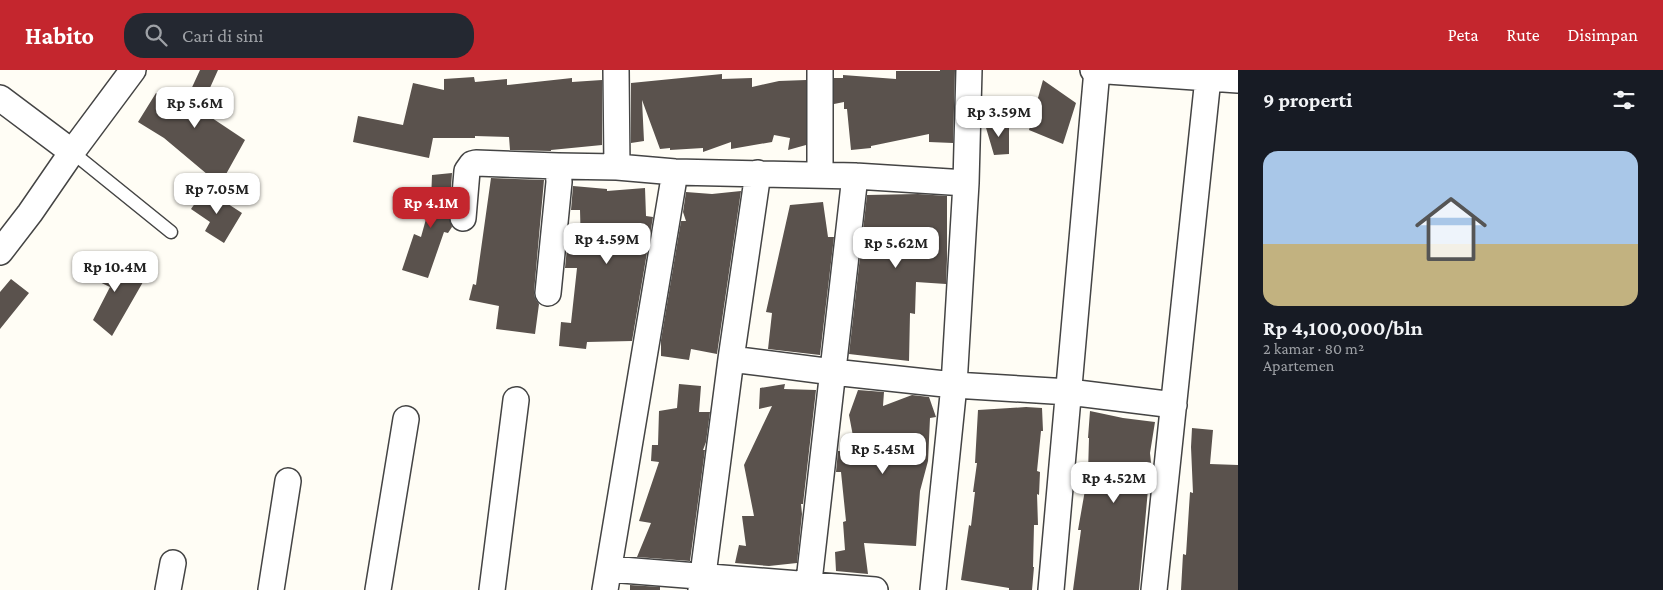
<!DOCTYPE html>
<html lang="id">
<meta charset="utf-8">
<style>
:root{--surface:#171b24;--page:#242831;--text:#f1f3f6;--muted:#9ea1a6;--line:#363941;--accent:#c4262e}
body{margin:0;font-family:"Crimson Pro",serif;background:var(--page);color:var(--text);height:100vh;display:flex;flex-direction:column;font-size:19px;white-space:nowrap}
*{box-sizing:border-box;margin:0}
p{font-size:16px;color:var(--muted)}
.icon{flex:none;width:28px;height:28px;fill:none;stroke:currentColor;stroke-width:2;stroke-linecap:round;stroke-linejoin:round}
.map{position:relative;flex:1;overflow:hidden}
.side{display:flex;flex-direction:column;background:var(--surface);width:425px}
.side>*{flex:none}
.price{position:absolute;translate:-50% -42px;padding:0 11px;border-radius:10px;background:#fff;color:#222;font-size:16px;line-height:32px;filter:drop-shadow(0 1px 2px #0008)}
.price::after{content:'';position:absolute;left:50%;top:30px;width:15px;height:11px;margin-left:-8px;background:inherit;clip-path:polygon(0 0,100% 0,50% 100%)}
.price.on{background:var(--accent);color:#fff}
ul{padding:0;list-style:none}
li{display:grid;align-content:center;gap:10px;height:265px;padding:0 25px}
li+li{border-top:1px solid var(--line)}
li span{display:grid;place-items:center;height:155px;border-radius:15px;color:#555}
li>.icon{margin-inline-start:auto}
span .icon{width:90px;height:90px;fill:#fffc;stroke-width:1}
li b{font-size:21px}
h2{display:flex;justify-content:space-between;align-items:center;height:60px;padding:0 25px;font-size:21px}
header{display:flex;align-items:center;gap:30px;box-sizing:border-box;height:70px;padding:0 25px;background:var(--accent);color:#fff}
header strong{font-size:24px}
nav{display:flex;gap:28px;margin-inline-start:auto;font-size:18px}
.search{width:350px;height:45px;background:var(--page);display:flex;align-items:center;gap:12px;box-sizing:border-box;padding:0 18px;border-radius:20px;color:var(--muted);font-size:19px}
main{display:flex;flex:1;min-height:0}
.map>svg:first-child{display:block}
</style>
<header>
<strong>Habito</strong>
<div class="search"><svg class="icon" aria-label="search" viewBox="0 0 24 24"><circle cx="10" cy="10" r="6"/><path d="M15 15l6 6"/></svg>Cari di sini</div>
<nav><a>Peta</a><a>Rute</a><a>Disimpan</a></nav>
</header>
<main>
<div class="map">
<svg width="1238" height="520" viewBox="0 0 1238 520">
<rect width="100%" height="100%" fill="#fffdf5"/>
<path fill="#5a524d" d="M200,0H218L200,40L245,70L220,115L164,68L138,52L156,23L182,39Z
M940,0H955L953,73L929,72V64L871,76V78L851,80L847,39H844V32L834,34V8H843V5L896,9V1H940Z
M722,4V9L752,8V17L779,11L806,10V75L788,80L790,68L774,65L772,72L731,79V72L703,82V78L670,80V78L660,79L642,30L644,71L631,73V13Z
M474,7L475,12L507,9V15L572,8V12L602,10V75L551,80V81L510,80L509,67L475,66V68H433L429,88L353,72L358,46L403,55L413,13L444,20V9Z
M1043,10L1076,33L1063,74L1029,60Z
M984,51L1009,56V84L994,85Z
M452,103L449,147L452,157L448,163L444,162L428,208L402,200L414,164L421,167L431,131L432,105Z
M491,108L544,110L534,222L535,228L539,234L535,264L496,259L499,236L469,230L473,214L476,215Z
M573,116L607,119V121L645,118L646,146L653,147L632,271L587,272L586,279L559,276L561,252L571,253L577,198H565L567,178H581L580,140H571Z
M205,119L242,143L224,173L205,161L210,152L191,139Z
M741,121L717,284L691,279L689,290L661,286V270L681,151H686L683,142L686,122L712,124Z
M918,124L947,126V189L946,214L916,212L915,244L910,243L909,291L849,284L867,125Z
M823,132L828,167H834L820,285L768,279L772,243L766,242L790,135Z
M105,184L143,212L112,266L93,250L110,217L91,208Z
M11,209L29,223L0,259V222Z
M679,314L701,316L699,342H710L706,372L703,380H705L690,491L637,487L651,453L639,451L659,392L651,391L652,375H658L659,341L677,338Z
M785,314L784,319L816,320L803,434H801L802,444L797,493L769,496L735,493L739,475L746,476L742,446H754L744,395L772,336L759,339L760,318Z
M858,320L884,322L883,336L912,325L929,327L936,347L930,348L928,391L920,421L916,476L864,473L868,504L836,501L835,482L845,480L843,452L846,451L841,402H836L838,381L856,382L849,345Z
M1026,337L1042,338L1043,361H1041L1037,401L1040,402L1039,425L1037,424L1038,455H1034L1033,497H1034L1032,520H1009V518L961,510L969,455L971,456L975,422H973L977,393H975L978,340Z
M1090,341L1123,348L1155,352L1150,383L1152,402L1151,408H1149L1139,520H1073L1081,460H1078L1088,403L1089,368H1088Z
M1192,358L1213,360L1210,394L1238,395V520H1181L1183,484L1186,485L1190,422L1193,423L1191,377Z
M630,515L660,517V520H630Z"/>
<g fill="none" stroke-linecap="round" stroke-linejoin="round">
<defs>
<path id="service" d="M72,82L171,162"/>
<path id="minor" d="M616,0L617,97
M820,0V104
M1093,0L1238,10
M0,28L72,82
M463,148L467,101L472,94L476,93L558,96L617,97L675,102L855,106L966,113
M0,182L30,143L72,82L133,0
M548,223L559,112L558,96
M731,289L833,302L954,315L1069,322L1174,335
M609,499L875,520
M168,520L173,493
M271,520L288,411
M378,520L406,349
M492,520L516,330
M605,520L675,102
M701,520L731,289L758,103
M808,520L855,106
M933,520L954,315L966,113L969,0
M1051,520L1097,0
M1154,520L1208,8"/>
</defs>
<use href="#service" stroke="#444" stroke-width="15"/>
<use href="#minor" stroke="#444" stroke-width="28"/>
<use href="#service" stroke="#fff" stroke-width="12"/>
<use href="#minor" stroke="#fff" stroke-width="25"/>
</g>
</svg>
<b class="price" style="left:195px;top:59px">Rp 5.6M</b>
<b class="price" style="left:999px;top:68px">Rp 3.59M</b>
<b class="price" style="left:217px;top:145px">Rp 7.05M</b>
<b class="price on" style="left:431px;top:159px">Rp 4.1M</b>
<b class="price" style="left:607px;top:195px">Rp 4.59M</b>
<b class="price" style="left:896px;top:199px">Rp 5.62M</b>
<b class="price" style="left:115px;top:223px">Rp 10.4M</b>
<b class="price" style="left:883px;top:405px">Rp 5.45M</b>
<b class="price" style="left:1114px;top:434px">Rp 4.52M</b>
</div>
<section class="side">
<h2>9 properti<svg class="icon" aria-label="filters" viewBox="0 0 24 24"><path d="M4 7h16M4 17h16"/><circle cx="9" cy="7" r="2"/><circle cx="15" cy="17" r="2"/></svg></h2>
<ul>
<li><span style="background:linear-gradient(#a9c7e8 60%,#c2b280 0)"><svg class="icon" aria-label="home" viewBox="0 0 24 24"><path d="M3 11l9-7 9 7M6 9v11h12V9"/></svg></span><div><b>Rp 4,100,000/bln</b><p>2 kamar · 80 m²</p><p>Apartemen</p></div></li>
</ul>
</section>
</main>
